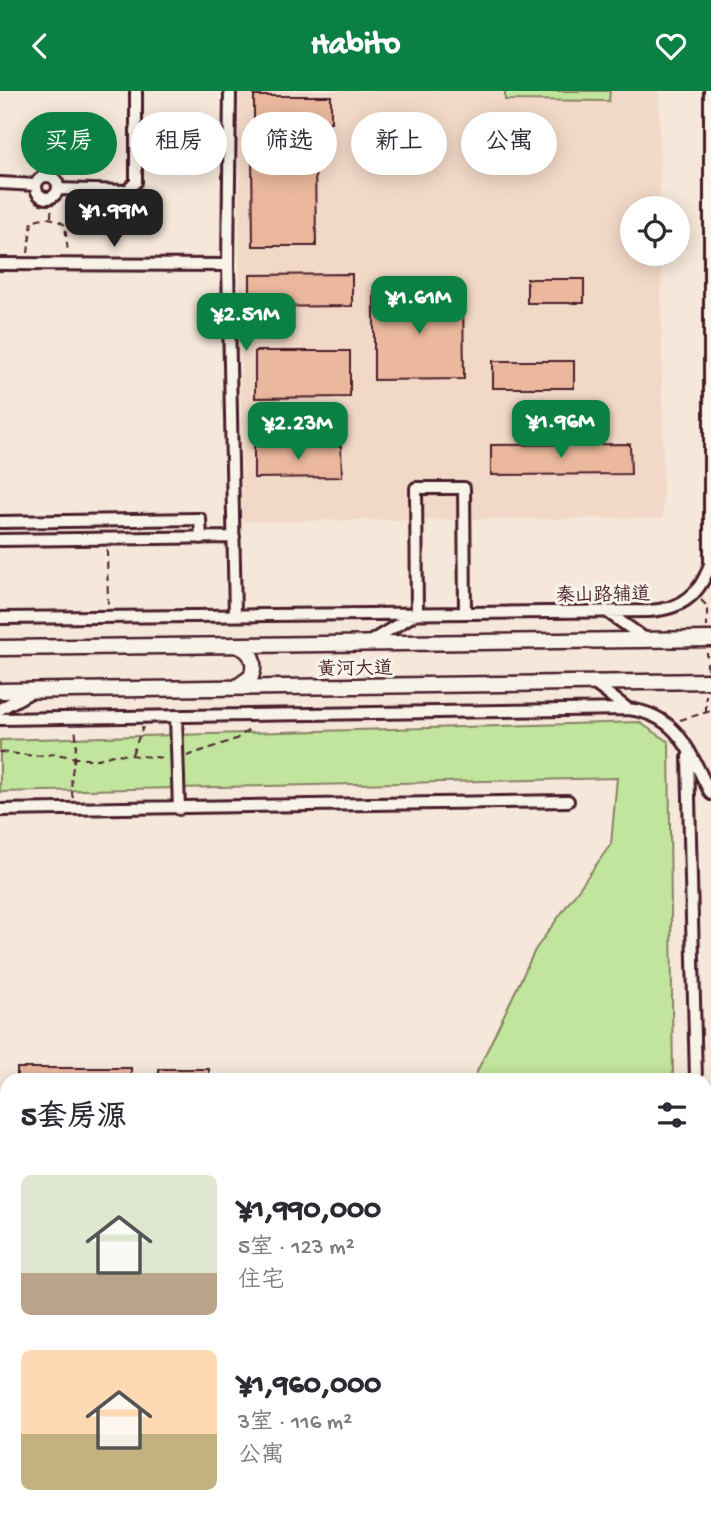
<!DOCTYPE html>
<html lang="zh">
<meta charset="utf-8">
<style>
:root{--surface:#fff;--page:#f7f7f7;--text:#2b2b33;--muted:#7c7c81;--accent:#0b8043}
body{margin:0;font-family:"Gochi Hand","LXGW WenKai TC",sans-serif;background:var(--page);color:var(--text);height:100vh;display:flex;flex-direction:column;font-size:26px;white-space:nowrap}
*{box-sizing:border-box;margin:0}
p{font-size:23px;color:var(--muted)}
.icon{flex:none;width:38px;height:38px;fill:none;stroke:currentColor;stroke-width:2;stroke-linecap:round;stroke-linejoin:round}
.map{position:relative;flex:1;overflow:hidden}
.drawer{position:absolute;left:0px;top:982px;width:712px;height:450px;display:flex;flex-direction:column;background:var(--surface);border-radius:21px 21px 0 0;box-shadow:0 4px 18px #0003}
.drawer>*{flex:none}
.hud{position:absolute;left:21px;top:21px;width:670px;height:63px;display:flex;gap:14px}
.controls{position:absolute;left:620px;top:105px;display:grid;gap:14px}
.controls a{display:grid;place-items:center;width:70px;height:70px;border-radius:50%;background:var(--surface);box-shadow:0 4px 18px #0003;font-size:35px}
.price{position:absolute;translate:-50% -60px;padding:0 16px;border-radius:14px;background:var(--accent);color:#fff;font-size:23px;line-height:46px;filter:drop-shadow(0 2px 4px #0008)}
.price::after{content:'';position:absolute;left:50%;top:42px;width:21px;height:16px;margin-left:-10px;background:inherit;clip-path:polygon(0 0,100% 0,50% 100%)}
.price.active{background:#222;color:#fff}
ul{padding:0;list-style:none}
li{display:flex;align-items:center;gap:21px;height:175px;padding:0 21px}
li span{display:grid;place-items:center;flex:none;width:196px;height:140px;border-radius:10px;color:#555}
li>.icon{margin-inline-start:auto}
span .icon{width:84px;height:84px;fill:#fffc;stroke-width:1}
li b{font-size:30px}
h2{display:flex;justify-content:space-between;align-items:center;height:84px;padding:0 21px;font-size:30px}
.tag{padding:0 24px;border-radius:32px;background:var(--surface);box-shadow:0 4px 18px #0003;font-size:24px;line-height:63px}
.tag.active{background:var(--accent);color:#fff}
header{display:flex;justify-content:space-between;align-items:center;height:91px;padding:0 21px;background:var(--accent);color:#fff;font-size:32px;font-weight:800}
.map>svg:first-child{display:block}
</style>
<header><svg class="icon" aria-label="back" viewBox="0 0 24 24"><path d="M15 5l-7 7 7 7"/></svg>Habito<svg class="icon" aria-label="heart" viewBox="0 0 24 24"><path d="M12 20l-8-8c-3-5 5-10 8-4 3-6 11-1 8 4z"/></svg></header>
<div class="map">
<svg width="711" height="1430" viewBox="0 0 711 1430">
<rect width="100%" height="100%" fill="#f5e7d9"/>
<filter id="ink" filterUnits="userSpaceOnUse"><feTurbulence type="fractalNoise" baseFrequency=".0143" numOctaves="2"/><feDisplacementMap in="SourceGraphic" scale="14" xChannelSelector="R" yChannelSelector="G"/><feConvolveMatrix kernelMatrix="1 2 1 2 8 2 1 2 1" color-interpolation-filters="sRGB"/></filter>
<g filter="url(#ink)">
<path fill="#f2d9c7" d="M238,0H659L660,117H632V163H661L663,427L242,430Z
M0,1225H7V1424L221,1425V1430H0Z"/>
<path fill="#c2e59e" stroke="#868264" stroke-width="2" d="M505,0H610L609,10L505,9Z
M639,631L669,651L673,989H473L535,859L611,753L617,687L0,701V649Z
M13,1425H98V1430H13Z
M264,1425V1424L418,1425L415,1430H261Z"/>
<path fill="#ebb89d" stroke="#4a1f2b" stroke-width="2" d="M254,5H331V31L254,32Z
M252,68H315L316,155H253Z
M352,183V215L250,216V184Z
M527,188H584V212H527Z
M374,202H463L464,288L374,289Z
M255,260H350V306L255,307Z
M493,270H574V297H493Z
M630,353L631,383L491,384V354Z
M254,355H341L342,386L254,387Z
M17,977H131V989H17Z
M159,978H209V989H159Z"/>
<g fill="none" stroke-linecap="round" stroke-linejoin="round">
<defs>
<path id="minor" d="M230,0L228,174L235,524
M36 96a11 11 0 1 1 22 0a11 11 0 1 1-22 0Z
M0,92L36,94
M58,98L127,100L136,91V0
M0,173L228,174
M0,431L200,428L201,447
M0,449L234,446
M606,520L647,549
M0,527L649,520C682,518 700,504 710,473V0
M368,552L417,522L416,397H464L465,522
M592,591L628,618
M0,618L31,601
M176,625L179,718
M0,628L628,618C680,624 689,662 711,703
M688,666L696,989
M0,719L568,710
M705,1380L706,1430"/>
<path id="major" d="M234,554C251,557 257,571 251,586L237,596
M0,557L711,548
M0,600L711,590"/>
</defs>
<use href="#minor" stroke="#4a1f2b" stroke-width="16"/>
<use href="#major" stroke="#4a1f2b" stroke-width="19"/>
<path stroke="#4a1f2b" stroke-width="2" stroke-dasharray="7 5" stroke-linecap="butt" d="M51,126L52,107
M28,162L32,130C45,125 53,126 65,134L68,162
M107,459L108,513
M701,509L707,515V536
M707,578V562
M706,621V604
M680,629L711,620
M0,661L35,665L56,663L82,668H98L117,663L165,667
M132,663L143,636
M187,665L236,648L249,639L250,635
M73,707C67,681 80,663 75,638"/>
<use href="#minor" stroke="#f7f3e8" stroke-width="10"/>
<use href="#major" stroke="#f7f3e8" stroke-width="14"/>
</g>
</g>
<g text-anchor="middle" stroke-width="6" stroke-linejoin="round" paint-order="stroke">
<g font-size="19" fill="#4a1f2b" stroke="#f7f3e8">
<text transform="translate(603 502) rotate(-1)" y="7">秦山路辅道</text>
<text transform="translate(355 576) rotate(-1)" y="7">黄河大道</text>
</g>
</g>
</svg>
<div class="controls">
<a><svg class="icon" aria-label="locate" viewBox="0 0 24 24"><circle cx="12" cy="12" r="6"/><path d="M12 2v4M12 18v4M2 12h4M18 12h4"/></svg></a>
</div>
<b class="price active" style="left:114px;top:158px">¥1.99M</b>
<b class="price" style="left:419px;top:245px">¥1.61M</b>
<b class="price" style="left:246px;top:262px">¥2.51M</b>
<b class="price" style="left:561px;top:369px">¥1.96M</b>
<b class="price" style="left:298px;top:371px">¥2.23M</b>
<div class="hud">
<a class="tag active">买房</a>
<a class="tag">租房</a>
<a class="tag">筛选</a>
<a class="tag">新上</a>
<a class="tag">公寓</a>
</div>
<section class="drawer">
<h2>5套房源<svg class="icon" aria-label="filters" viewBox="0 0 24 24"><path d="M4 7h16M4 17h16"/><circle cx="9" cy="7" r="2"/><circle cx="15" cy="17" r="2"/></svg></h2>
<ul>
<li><span style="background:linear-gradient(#dfe7d0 70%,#b9a48a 0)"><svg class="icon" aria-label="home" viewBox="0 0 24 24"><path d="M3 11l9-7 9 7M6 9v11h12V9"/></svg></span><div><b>¥1,990,000</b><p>5室 · 123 m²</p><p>住宅</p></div></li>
<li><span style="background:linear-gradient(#ffd9b3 60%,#c2b280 0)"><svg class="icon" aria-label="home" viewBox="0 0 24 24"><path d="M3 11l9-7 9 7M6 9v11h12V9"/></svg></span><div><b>¥1,960,000</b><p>3室 · 116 m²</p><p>公寓</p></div></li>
</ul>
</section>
</div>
